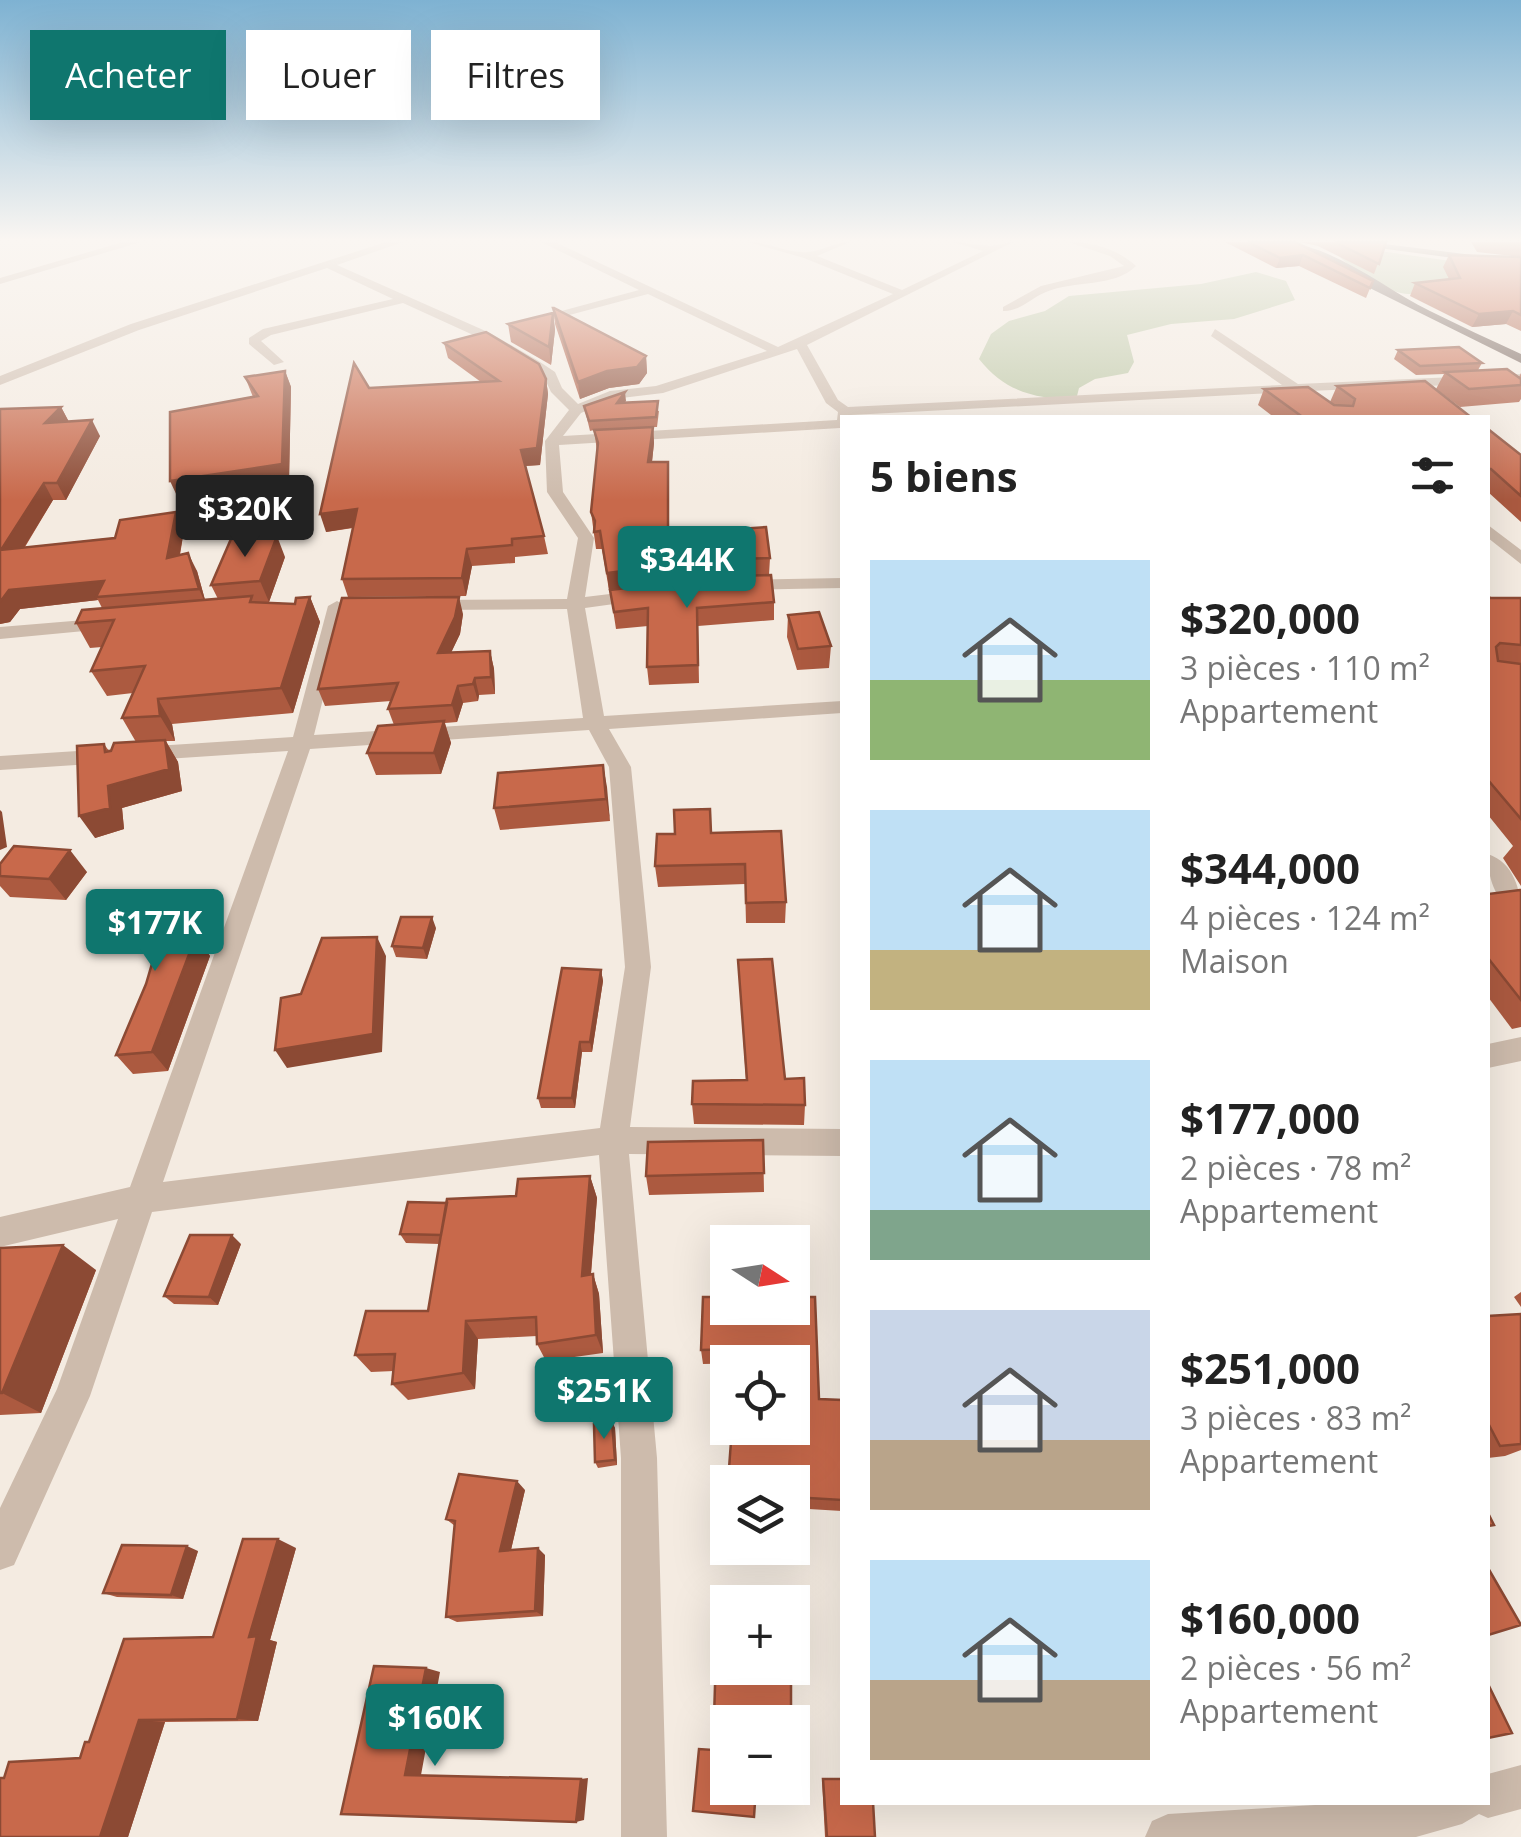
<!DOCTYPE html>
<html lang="fr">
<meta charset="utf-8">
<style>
:root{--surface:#fff;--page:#f6f6f6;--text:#222;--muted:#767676;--accent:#0f766e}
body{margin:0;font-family:"Open Sans",sans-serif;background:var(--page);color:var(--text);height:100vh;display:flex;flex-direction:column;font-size:38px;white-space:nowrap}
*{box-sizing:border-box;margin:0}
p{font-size:32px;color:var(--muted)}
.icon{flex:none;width:55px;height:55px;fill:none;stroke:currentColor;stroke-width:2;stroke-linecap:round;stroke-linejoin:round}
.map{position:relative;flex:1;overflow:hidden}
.side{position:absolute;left:840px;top:415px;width:650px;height:1390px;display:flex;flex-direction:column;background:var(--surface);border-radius:0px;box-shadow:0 10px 40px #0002}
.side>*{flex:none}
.guide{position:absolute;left:30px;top:30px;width:660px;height:90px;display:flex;gap:20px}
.needle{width:65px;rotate:102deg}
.buttons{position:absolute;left:710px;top:1225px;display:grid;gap:20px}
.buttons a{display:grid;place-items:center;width:100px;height:100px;border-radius:0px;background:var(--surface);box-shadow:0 10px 40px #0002;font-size:50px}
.price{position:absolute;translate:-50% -85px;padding:0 22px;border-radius:10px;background:var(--accent);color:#fff;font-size:32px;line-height:65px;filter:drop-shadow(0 2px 5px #0008)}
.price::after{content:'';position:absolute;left:50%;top:60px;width:30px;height:22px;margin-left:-15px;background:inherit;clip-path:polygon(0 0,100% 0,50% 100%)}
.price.current{background:#222;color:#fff}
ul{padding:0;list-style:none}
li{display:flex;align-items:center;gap:30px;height:250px;padding:0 30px}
li span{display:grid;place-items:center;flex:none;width:280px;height:200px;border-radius:0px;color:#555}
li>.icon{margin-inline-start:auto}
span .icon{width:120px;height:120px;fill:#fffc;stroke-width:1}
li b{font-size:42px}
h2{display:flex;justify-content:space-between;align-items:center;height:120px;padding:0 30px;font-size:42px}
.tag{padding:0 35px;border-radius:0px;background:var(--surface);box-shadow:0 10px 40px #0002;font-size:35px;line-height:90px}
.tag.current{background:var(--accent);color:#fff}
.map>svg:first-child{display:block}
</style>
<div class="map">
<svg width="1521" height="1837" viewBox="0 0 1521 1837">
<rect width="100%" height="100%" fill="#f4ebe1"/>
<path fill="#b8c4a0" d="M1358,248L1501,268C1473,278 1439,294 1409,294C1389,294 1353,271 1340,257L1339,254Z
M1256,272L1286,281L1295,300L1234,319L1171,324L1127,335L1134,362L1128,373L1095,379L1079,388L1076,400C1035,398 1006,393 979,359L991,334L1009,321L1045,311L1069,296L1201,284Z"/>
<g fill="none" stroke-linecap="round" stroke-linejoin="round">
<path fill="#cdbbac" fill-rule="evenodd" d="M123,242H141L0,284V278Z
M386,242H403L337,265L490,333L537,360L555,372L562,388L578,404L610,391L656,386L767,351L648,294L532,325V319L639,290L541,242H555L778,347L893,294L804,258L748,242C768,242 789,254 808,252C823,251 834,242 850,242L817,256L902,290L983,251L953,242L991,246L1013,242L807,345L838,400L848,407L1282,385L1211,336L1215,329L1298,384L1521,374V382L1309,391L1346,418H1329L1292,392L851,415L842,418L840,428L559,445L563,492L594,538L585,597L643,590L652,595L643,600L585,608L604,716L842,701V713L609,729L631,767L651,967L630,1127L842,1129V1156L629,1154L657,1458L667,1837H621V1458L599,1155L152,1212L90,1396L14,1565L0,1570V1508L57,1389L118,1219L0,1247V1217L130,1187L288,751L0,770V756L293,737L328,606L337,601L346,606L314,735L583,718L567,609L429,610L420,605L429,600L567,599L578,538L547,492L545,441L569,410L551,392L544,377L529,366L482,339L403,303L271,335L261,341L284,362L274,365L249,344V338L263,329L393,299L327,268L139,330L0,385V376L131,324ZM797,349L826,403L838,412L837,420L563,436L581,413L613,399L663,393ZM589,730L609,767L625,967L600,1128L163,1182L310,749Z
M1068,242C1094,242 1117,249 1136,266C1114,288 1074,280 1046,292C1031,298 1019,312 1003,311V307L1041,286L1124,266L1110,256Z
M1488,525L1521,550V564L1488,538Z
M842,578V588L738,590L729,585L738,580Z
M109,618L116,620V628L0,639V627Z
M1488,854C1514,863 1521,890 1521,914C1496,906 1487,877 1488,854Z
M1521,1037V1061L1488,1068V1044Z
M1521,1765V1809L1488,1818L1479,1814L1462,1824L1416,1837H1145L1152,1821L1168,1814L1364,1802H1488V1774Z"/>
<path fill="#7d675c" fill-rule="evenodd" d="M1334,242H1368L1521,261V267Z"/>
<path fill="#6c584f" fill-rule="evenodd" d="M1277,242C1330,242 1383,288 1430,311C1460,326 1491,340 1521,354V363Z"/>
</g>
<path fill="#ac5a40" d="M1225,242H1295L1373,281L1366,298L1299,266L1276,268Z
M1300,242H1386L1374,274L1318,246Z
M1471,242H1521V257L1477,252Z
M1449,255L1521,257V331L1506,324L1472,327L1410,296L1415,283L1449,279L1443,267Z
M553,308L646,356L647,373L639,384L609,388L580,399L555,324Z
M553,313L555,330L551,365L511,342L508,324Z
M444,343L546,379L548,394L540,465L525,466L544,536L548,554L515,557V563L472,566L466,596L348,597L342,579L353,528L326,532L369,388L481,382L448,358Z
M1398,350L1482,363L1478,370L1519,377L1521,373V399L1519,402L1460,407L1436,389L1444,374L1416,375L1394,359Z
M285,371L291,387L289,481L178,498L253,397L245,377Z
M1337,386L1472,418H1275L1258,405L1264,389L1330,402Z
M625,392V403L659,411L657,427H653L654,443L652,462L669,478V534L770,558L769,575L774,602V620L698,626L699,683L649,685L647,667L648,626L616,629L610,590L692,580L609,590L602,549H596L591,512L597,451L594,430L590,431L584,406Z
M61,407L69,422L100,436L66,500H53L25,547L184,530L180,555L197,571L205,600L218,599L211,585L285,557L269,602L295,604L310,597L320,622L293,713L172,724L175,741H166L178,762L182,791L122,808L124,829L95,838L104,744L109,751L136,742L122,718L133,693L107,696L91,671L102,647L90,648L76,623L102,608L98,600L20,609L10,622L0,624V409Z
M1488,429L1521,455V522L1488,492Z
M1488,596L1490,598H1521V886L1503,858L1513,846L1488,815Z
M463,614L460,634L451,652L490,651L494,669L495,694L479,695L478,701L463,703L457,722L445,723L451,743L441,774L376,775L367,753L394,725L388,709L391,701L325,706L318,689Z
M788,615L831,646L829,668L797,670L787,637Z
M603,765L610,821L500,830L494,808Z
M711,833L786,902L785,923H746L745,884L658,887L655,866Z
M0,864L87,872L66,900L10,897L0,886Z
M1521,890V1027L1512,1029L1488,997V894Z
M112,921L196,936L210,956L168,1071L133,1074L116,1055L146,984L153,958L128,941Z
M436,928L427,959L396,957L392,946Z
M738,960L785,1079L805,1105L804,1125L694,1124L692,1104L746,1080Z
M601,970L603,981L592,1052H582L575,1108H541L538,1098Z
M763,1140L764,1192L649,1195L646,1176Z
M590,1176L597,1198L591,1275L593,1274L599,1294L603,1353L546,1361L537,1344V1336L478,1339L475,1389L408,1400L392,1384L394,1371L371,1372L355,1355L428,1311L440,1244L406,1243L400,1234L447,1203L516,1196Z
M241,1244L218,1305L174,1304L164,1296Z
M0,1248L96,1270L41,1413L0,1415Z
M1521,1292V1307L1514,1297Z
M815,1297L819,1399L842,1400V1511L792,1508V1362L703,1364L701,1350Z
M1521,1314V1450L1505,1456L1488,1458V1316Z
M612,1422L615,1428L617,1465L598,1468L595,1462Z
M525,1490L511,1550L545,1555L543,1616L457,1622L446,1617L455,1526L446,1519Z
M296,1548L270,1640L277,1642L258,1721L165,1722L128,1837H0L80,1758L89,1742L213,1637Z
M198,1551L183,1599L117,1597L103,1593Z
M822,1779H842L875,1837H825Z"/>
<path fill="#8c4a34" d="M1303,255L1299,266L1276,268L1280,258Z
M1513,311L1506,324L1472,327L1479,314Z
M553,313L555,330L551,365L549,347Z
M646,356L647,373L639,384L609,388L580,399L578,382Z
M285,371L291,387L289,481L178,498L170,481Z
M546,379L548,394L540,465L524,466L521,450Z
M625,392L626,401L618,412L617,403Z
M61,407L70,424L45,423Z
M92,420L100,436L66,500L57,483Z
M653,427L654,443L650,479L648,462Z
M44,483L53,500L12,567L1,550Z
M357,509L362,526L326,532L320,514Z
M176,512L184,530L176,575L167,558Z
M277,536L285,557L269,602L260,581Z
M467,549L472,566L466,596L462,578Z
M188,553L197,571L207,607L199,589Z
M723,559L724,576L609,590L607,573Z
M104,581L96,597L98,600L20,609L10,622L0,624V602L9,590Z
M310,597L320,622L293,713L281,688Z
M459,597L463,614L460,634L443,670L438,653Z
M490,651L494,669L495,694L491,677Z
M475,678L479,695L478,701L473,684Z
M458,686L463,703L457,722L452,705Z
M158,699L172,724L175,741L160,716Z
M444,721L451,743L441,774L434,753Z
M165,740L178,762L182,791L122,808L124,829L95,838L79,816L108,786Z
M603,765L607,787L610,821L606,799Z
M0,810L2,812L7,847L0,850Z
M70,850L87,872L66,900L49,879Z
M432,917L436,928L427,959L423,948Z
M196,936L210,956L168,1071L152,1052Z
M377,937L386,956L382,1052L287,1068L275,1050Z
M601,970L603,981L592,1052L590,1042Z
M580,1042L582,1052L575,1108L572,1098Z
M590,1176L597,1198L589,1296L582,1276Z
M232,1235L241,1244L218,1305L209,1297Z
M63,1245L96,1270L41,1413L2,1393Z
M593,1274L599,1294L603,1353L596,1335Z
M466,1321L478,1339L475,1389L463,1373Z
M612,1422L615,1428L617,1465L615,1460Z
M517,1481L525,1490L509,1558L500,1551Z
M278,1539L296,1548L270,1640L277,1642L258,1721L237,1719L249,1637Z
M187,1546L198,1551L183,1599L171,1595Z
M538,1548L545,1555L543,1616L535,1611Z
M426,1668L440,1672L421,1775H405Z
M139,1720L165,1722L128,1837H100Z
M588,1778L584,1820L576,1822L581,1779Z"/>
<path fill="#c8694b" stroke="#8c4a34" stroke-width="2.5" d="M1248,242H1295L1373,281L1370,288L1303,255L1280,258Z
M1335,242H1386L1379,264Z
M1449,255L1521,257V315L1513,311L1479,314L1415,283L1460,278Z
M553,308H554L646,356L637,367L607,371L578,382Z
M553,313L549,347L508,324Z
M486,332L539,364L546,379L537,448L521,450L544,536L512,539V545L467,549L462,578L342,579L357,509L320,514L354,363L369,388L499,381L444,343Z
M1459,347L1482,363L1420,366L1398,350Z
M1507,369L1521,379V385L1469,389L1445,372Z
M285,371L282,464L170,481V412L258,396L245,377Z
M1425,381L1472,418H1304L1264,389L1308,387L1334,405L1353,406L1355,399L1337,386Z
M625,392L617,403L658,401L656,417L589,421L584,406Z
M61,407L45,423L92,420L57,483H44L1,550L115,538L120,520L176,512L167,558L188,553L199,589L96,597L104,581L9,590L0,602V409Z
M653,427L648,462H668V534L766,527L770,558L723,559L607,573L600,531L594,532L595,521L591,512L598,443L594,430Z
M1488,429L1521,455V496L1491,469H1488Z
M277,536L260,581L211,585L231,539Z
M771,575L774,602L697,608L698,665L647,667L648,608L614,612L610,590L724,576Z
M252,596L250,602L295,604L296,598L310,597L281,688L158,699L160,716L122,718L145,666L91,671L114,620L76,623L82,610Z
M1488,596L1490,598H1521V645L1500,643L1496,647L1498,661L1521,664V819L1488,780Z
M459,597L455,617L438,653L490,651L491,677L475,678L473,684L458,686L452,705L388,709L398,683L318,689L342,598Z
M819,612L831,646L798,649L788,615Z
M444,721L434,753H367L378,726Z
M165,740L169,769L108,786L110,808L79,816L77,746L104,744L105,752L111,751L114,743Z
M603,765L606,799L494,808L498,773Z
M710,809L711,833L781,831L786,902L746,903L745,864L655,866L657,834H675L674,810Z
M14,846L70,850L49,879L0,876V864Z
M1520,890H1521V1000L1488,958V894Z
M140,901L196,936L152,1052L116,1055L146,984L156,950L112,921Z
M401,917H432L423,948L392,946Z
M377,937L373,1034L275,1050L281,998L301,994L322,938Z
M772,959L785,1079L804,1078L805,1105L692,1104L693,1081L747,1080L738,960Z
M562,968L601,970L590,1042H580L572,1098H538Z
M763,1140L764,1173L646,1176L648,1142Z
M590,1176L582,1276L593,1274L596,1335L537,1344L536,1317L466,1321L463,1373L392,1384L395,1354L355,1355L366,1311H428L447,1199L516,1196L518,1179Z
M408,1202L447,1203L441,1235L400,1234Z
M190,1235H232L209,1297L164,1296Z
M63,1245L2,1393H0V1248Z
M703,1297H728V1308H792V1297H815L819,1399L842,1400V1500L792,1497V1482H728L732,1428H792V1362H737L738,1349L701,1350Z
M1521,1314V1444L1500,1446L1488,1423V1316Z
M612,1422L615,1460L595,1462L594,1424Z
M459,1474L517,1481L500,1551L538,1548L535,1611L446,1617L455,1521L446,1519Z
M1488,1513L1494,1525L1488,1526Z
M243,1539H278L249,1637L257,1636L237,1719L139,1720L100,1837H0V1778H4L9,1762L80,1758L85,1742H89L124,1639L213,1637Z
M122,1545L187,1546L171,1595L103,1593Z
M1488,1568L1521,1625L1488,1635Z
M716,1654H728V1668H791V1722H728V1788H756L754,1817L693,1811L699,1749L713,1750Z
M374,1666L426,1668L405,1775L581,1779L576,1822L341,1814Z
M1488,1684L1512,1733L1488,1738Z
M823,1779H842V1802H873L875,1837H827Z"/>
<linearGradient id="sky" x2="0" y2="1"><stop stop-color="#7eb2d2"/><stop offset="0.48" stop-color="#faf6f2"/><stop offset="1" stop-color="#faf6f2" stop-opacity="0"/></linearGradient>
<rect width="1521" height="500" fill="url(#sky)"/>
</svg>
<div class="buttons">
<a><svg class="needle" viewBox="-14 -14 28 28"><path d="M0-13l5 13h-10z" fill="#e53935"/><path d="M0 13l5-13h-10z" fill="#767676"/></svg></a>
<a><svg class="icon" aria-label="locate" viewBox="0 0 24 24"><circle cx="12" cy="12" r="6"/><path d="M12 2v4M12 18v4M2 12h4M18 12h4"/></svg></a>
<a><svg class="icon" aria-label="layers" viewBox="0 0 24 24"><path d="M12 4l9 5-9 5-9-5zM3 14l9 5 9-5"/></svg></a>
<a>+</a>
<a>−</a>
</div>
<b class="price current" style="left:245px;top:560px">$320K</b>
<b class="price" style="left:687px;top:611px">$344K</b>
<b class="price" style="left:155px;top:974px">$177K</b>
<b class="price" style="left:604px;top:1442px">$251K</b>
<b class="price" style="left:435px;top:1769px">$160K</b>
<div class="guide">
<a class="tag current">Acheter</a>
<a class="tag">Louer</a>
<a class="tag">Filtres</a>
</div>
<section class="side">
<h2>5 biens<svg class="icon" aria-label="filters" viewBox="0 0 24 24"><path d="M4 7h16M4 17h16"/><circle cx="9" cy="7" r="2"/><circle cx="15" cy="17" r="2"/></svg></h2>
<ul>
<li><span style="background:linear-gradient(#bfe0f5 60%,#8fb573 0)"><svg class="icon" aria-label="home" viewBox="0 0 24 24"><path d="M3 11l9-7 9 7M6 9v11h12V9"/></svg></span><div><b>$320,000</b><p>3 pièces · 110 m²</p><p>Appartement</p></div></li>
<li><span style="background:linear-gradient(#bfe0f5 70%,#c2b280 0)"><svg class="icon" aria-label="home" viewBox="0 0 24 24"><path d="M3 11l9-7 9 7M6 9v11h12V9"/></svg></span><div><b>$344,000</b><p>4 pièces · 124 m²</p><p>Maison</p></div></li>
<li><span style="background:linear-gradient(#bfe0f5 75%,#7fa58c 0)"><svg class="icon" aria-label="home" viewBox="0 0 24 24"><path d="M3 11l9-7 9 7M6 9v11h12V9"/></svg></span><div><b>$177,000</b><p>2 pièces · 78 m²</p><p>Appartement</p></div></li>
<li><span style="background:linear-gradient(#c9d6e8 65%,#b9a48a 0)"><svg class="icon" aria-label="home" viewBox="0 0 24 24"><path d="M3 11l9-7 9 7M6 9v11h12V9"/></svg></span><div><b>$251,000</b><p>3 pièces · 83 m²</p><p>Appartement</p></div></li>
<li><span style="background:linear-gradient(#bfe0f5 60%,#b9a48a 0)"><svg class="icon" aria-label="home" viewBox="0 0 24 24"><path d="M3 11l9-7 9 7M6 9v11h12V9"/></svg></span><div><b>$160,000</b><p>2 pièces · 56 m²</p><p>Appartement</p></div></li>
</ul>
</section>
</div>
